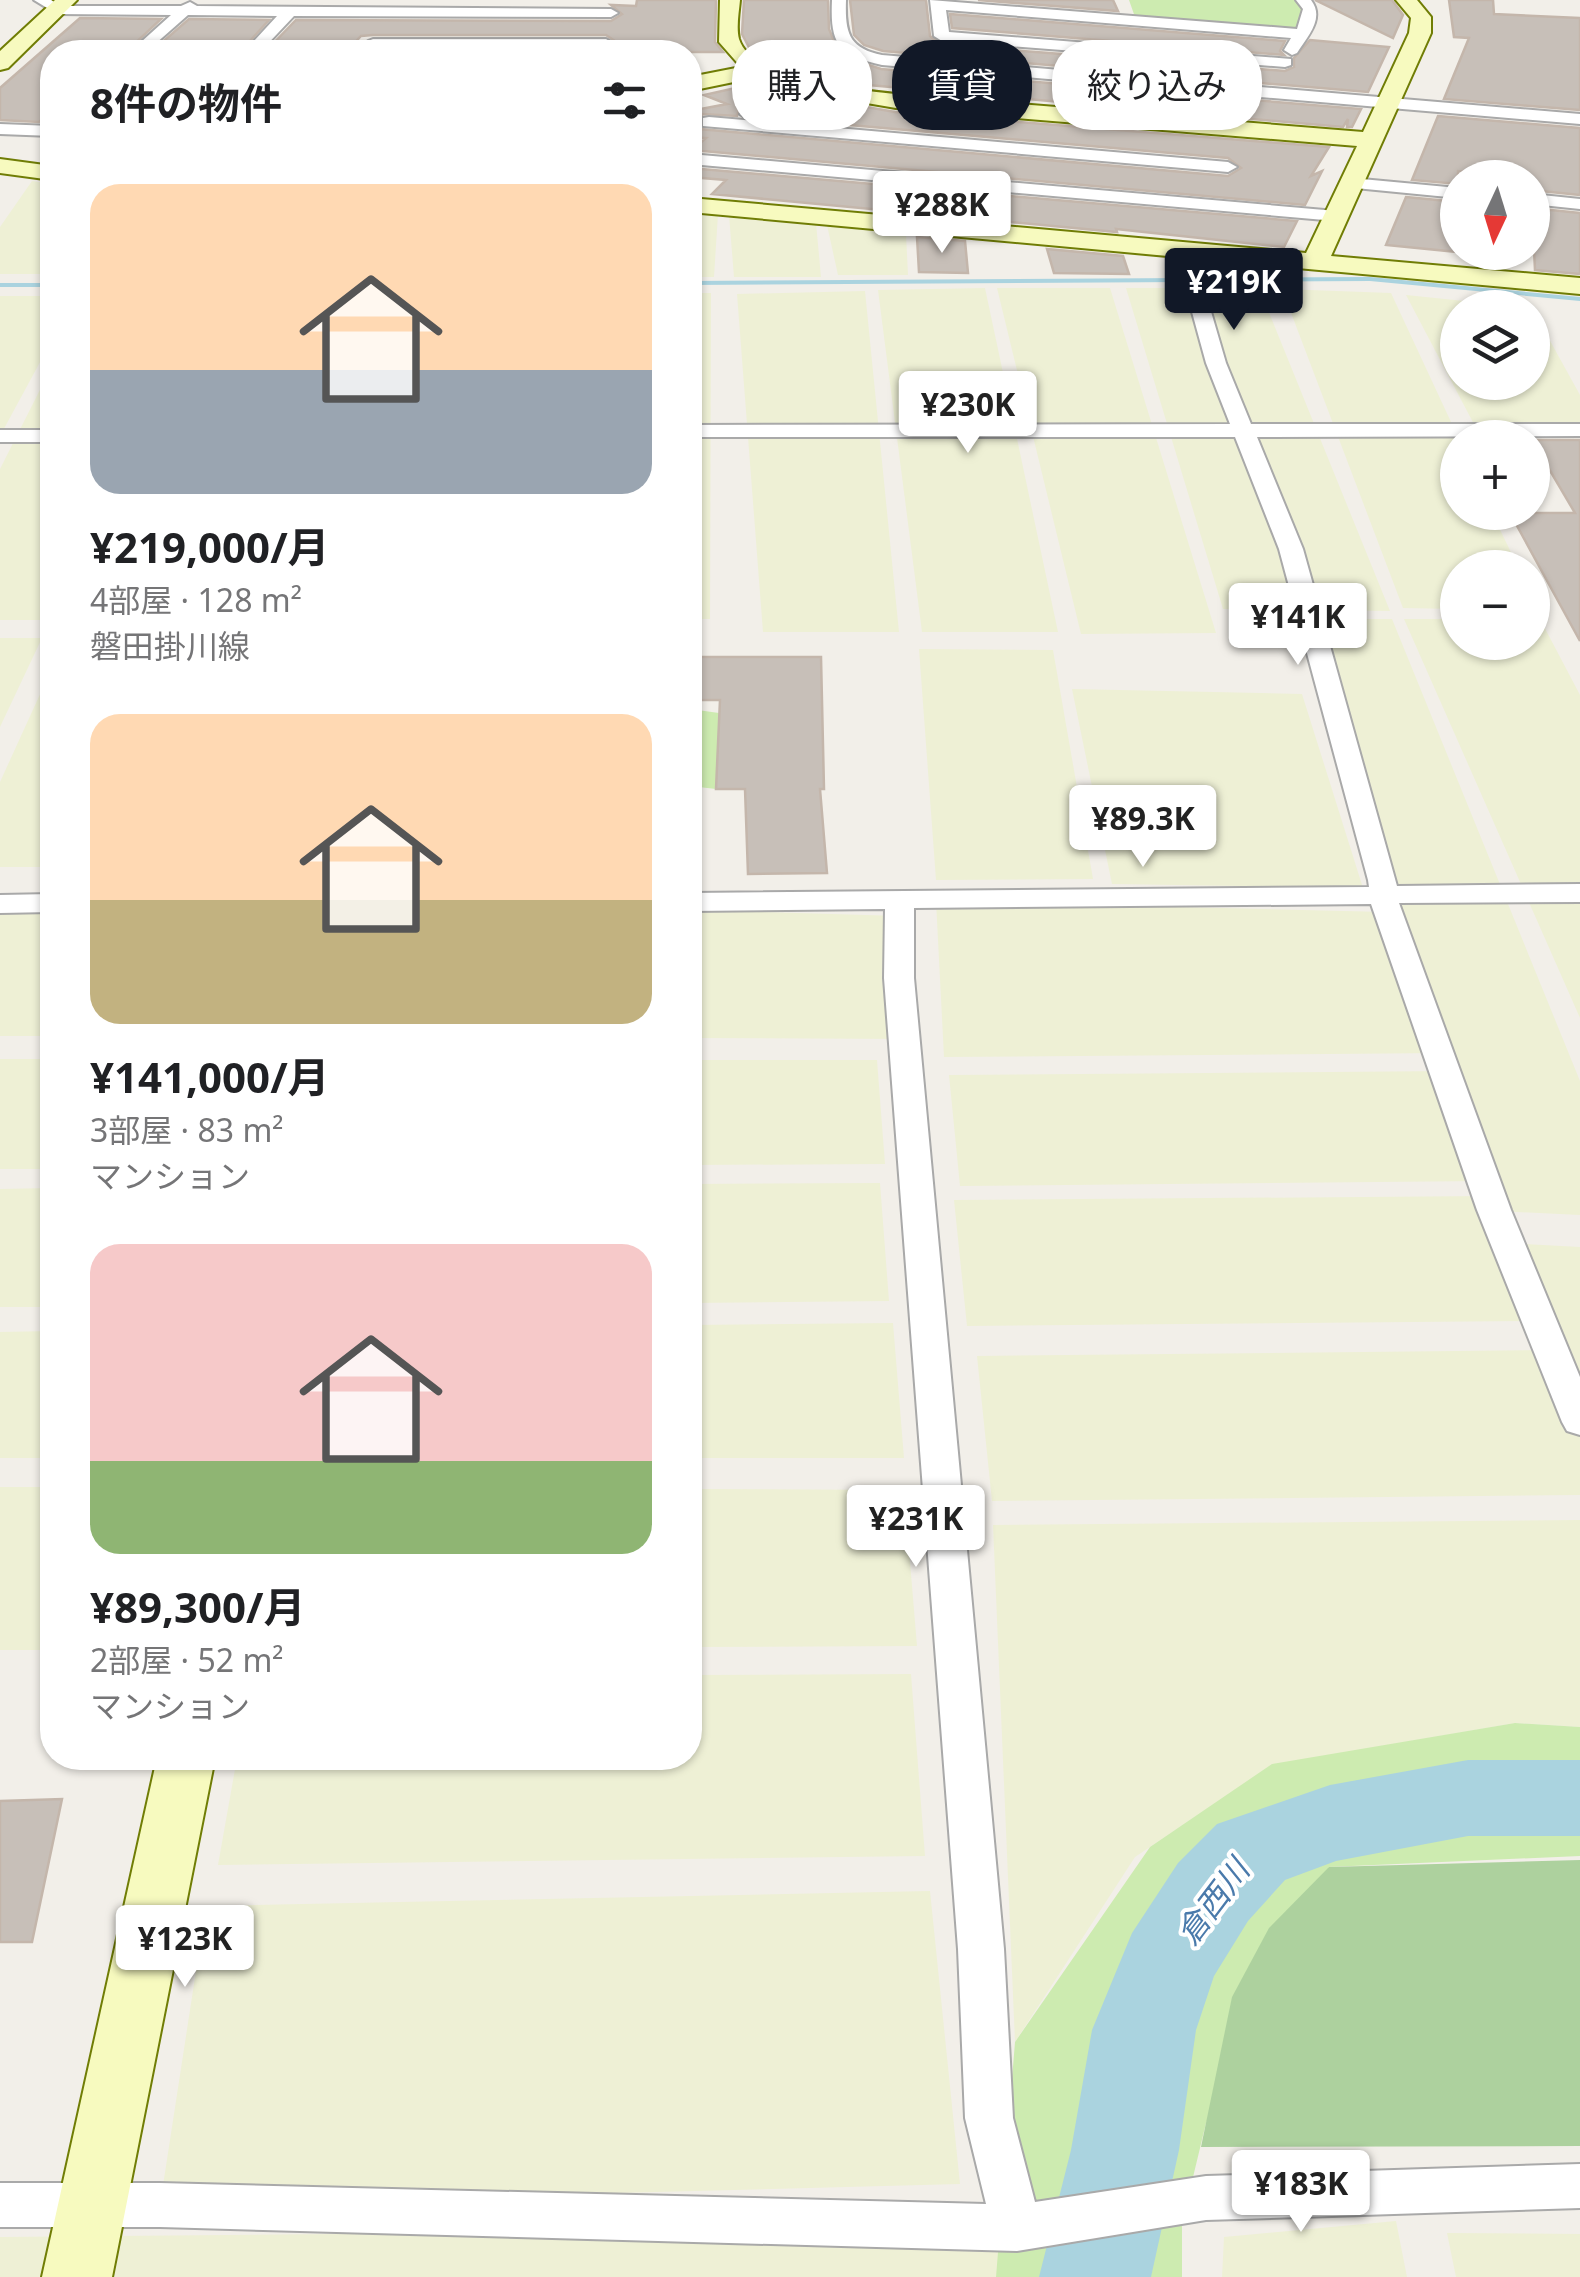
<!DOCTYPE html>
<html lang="ja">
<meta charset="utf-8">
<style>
:root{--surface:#fff;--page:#f2f2f2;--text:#202124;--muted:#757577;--accent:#111827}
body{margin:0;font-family:"Noto Sans","Noto Sans JP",sans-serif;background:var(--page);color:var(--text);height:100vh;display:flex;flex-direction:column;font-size:38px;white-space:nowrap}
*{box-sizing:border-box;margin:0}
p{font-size:32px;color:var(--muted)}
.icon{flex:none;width:55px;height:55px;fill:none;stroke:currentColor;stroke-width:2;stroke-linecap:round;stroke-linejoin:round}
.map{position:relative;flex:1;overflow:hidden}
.panel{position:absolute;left:40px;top:40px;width:662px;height:1730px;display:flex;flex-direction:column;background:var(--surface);border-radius:40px;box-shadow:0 2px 8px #0004}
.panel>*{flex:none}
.banner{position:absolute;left:732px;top:40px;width:698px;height:90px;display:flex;gap:20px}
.needle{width:65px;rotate:184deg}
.fabs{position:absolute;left:1440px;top:160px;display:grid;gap:20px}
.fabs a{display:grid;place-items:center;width:110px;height:110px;border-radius:50%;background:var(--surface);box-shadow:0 2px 8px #0004;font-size:50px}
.price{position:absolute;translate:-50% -85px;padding:0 22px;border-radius:10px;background:#fff;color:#222;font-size:32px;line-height:65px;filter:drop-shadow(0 2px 5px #0008)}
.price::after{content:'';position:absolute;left:50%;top:60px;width:30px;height:22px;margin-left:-15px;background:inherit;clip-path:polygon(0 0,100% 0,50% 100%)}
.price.on{background:var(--accent);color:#fff}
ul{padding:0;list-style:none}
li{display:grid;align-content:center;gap:20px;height:530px;padding:0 50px}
li span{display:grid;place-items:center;height:310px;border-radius:30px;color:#555}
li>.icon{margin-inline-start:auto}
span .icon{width:180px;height:180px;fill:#fffc;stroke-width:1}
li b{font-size:42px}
h2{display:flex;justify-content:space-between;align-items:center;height:120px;padding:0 50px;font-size:42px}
.pill{padding:0 35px;border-radius:40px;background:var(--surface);box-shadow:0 2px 8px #0004;font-size:35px;line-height:90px}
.pill.on{background:var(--accent);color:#fff}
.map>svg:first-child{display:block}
</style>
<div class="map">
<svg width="1580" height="2277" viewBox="0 0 1580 2277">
<rect width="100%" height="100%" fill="#f2efe9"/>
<path fill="#eef0d5" d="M32,181L52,184V274H0V227Z
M690,212L718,214L714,277H690Z
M729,215L816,223L821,277H734Z
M827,225L906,234L908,275H838Z
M985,288L1058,632H922L878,290Z
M997,288H1110L1216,633L1081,634Z
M1126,288H1259L1390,611L1223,609Z
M1282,289L1391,293L1458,437V512L1492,513L1518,567L1458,568L1457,609L1403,608Z
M865,291L899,632H763L737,294Z
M690,293H711L710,619H690Z
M1406,295L1523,307L1458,308V382H1532L1533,310L1580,395V430H1477Z
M0,296H52V340L0,436Z
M52,366V620H0V469Z
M1313,619H1392L1580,1081V1215L1497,1211L1507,1243L1580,1247V1495L992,1501L977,1356L1544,1350L1534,1321L967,1326L954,1200L1488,1196L1485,1181L960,1186L949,1075L1450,1071L1445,1053L944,1057L936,901L1386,912L1445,1051Z
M1404,619H1457L1458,642H1532L1533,619H1540L1580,695V1018Z
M0,638H42L0,727Z
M919,649L1053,650L1093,879L936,880Z
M52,668V867H0V782Z
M1072,689L1302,694L1363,888L1112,884Z
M52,907V1036H0V908Z
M690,910L900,916L907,1039L690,1038Z
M0,1059H52V1169H0Z
M690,1060H877L885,1164L690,1165Z
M880,1183L889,1301L690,1303V1184Z
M52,1188V1307H0V1189Z
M893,1323L904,1458H690V1325Z
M52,1331V1458H0V1332Z
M0,1487H52V1650H0Z
M690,1489L904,1490L917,1646L690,1647Z
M1580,1520V1727L1515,1723L1272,1765L1135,1857L1015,2042L993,1525Z
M911,1674L925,1856L218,1865L237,1758H690V1675Z
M930,1891L960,2184L160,2205L206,1906Z
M1396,2221L1407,2277H1222L1224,2237Z
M1017,2228L1008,2277H0V2237Z
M1447,2233L1580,2234V2277H1456Z"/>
<path fill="#cdebb0" d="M1129,0H1301L1310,8L1302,32L1135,17Z
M690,709L719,713L716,789L690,786Z
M1515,1723L1580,1727V1856L1329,1867L1206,2123L1182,2223V2277H996L1015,2042L1150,1847L1272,1764Z"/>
<path fill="#add19e" d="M1580,1860V2146L1201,2147L1232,1997L1269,1928L1329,1867Z"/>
<path fill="#c8facc" d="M586,46L598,52H376L390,47Z"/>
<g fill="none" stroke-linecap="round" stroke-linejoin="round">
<path fill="#aad3df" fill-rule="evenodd" d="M1370,277L1580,297V301L1370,281L690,285V281Z
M0,283H52V287H0Z"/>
<path fill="#aad3df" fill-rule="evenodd" d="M1468,1760H1580V1836H1468L1336,1861L1285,1880L1248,1921L1214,1976L1196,2030L1179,2150L1151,2277H1039L1071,2150L1092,2030L1132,1933L1178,1863L1217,1824L1330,1785Z"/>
</g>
<path fill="#c7bfb8" stroke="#c4b6ab" stroke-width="2.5" d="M637,0H716L715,42L723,52H607L618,43L606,35H373L361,36L346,52H265L296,20L611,21L622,14L611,5L636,6Z
M744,0H828L829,29L837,48L854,60L881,69L1361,109L1352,127H1347L1348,119L1343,127L834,82L799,74L829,68L827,52L751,51L742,34Z
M850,0H926L930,36L942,45L1285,71L1294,67V58L1310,40L1389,47L1368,92L883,51L864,45L854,35Z
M978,0H1113L1118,11Z
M1315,0H1392L1403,15L1393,38Z
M1449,0H1493L1494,14L1580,18V110L1444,99L1469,38L1454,37Z
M950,14L1285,41L1280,51L1284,55L952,28Z
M80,18L161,19L126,52H52V110L39,122L0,120V88Z
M189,19L269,20L240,52H151Z
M762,82L804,96L739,110L737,116L702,114L700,129L1228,176L1241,168L1228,158L769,118L844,103L895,112L1329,147L1311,176L1322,171L1305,205L692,150L706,138L690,137V111L727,104L704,95Z
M1438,116L1580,128V195L1532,190V177L1458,171V184L1412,180Z
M690,168L1297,221L1284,247L1116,229L1117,232L712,194L726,180L690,177Z
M1406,197L1458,202V252L1386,245Z
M1532,208L1580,213V274L1535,270Z
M917,237L965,241L968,273L919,272Z
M1047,249L1123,256L1129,274L1054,273Z
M1532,440H1580V641L1510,513H1575Z
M690,657H821L824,789H820L827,873L748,874L745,789H716L720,700H690Z
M62,1799L32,1942H0V1801Z"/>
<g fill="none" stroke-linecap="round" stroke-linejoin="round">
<defs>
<path id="street" d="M34,0H51L60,6H181L190,2L197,6L611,9L618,13L611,17L294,16L260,52H244L277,16L188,15L146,52H130L171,15L57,14Z
M832,0H846C845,32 848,48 882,55L1580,114V124L882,65C838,55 830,45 832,0Z
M930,0L1297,29L1303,9L1296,0H1311C1325,18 1308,36 1297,53L1292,55L1284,50L1291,38L946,10L949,32L1291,59V65L1285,67L942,41L934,36Z
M373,39H606L614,44L606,49L368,47V41Z
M849,89L857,94L855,97L748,119L740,114Z
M709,117L1228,162L1237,167L1228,172L703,126V118Z
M0,124L52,126V136L0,134Z
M690,154L1336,211L1345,216L1336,221L690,164Z
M1351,178L1458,188V198L1345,187L1342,183Z
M1532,194L1580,199V209L1532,204Z
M1184,244L1193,250L1226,363L1251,424H1580V436L1257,437L1303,549L1397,886L1580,884V902L1399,903L1511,1210L1580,1377V1435L1567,1431L1562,1422L1477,1210L1371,904L914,908V978L1004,1949L1013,2118L1035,2202L1206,2176L1580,2164V2208L1206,2220L1017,2251L160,2227H0V2183H160L986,2204L965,2118L958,1949L884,978L885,909L690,911V893L1369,887L1368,880L1279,549L1235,437H690V425L1230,424L1206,363L1175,250Z
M0,430H52V442H0Z
M52,894V912L0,913V895Z"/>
<path id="secondary" d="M55,0H77L8,68L0,70V51Z
M720,0H740C739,12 736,27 739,39C752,81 859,90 896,94L1363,132L1409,33L1411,18L1396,0H1417L1431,17V33L1331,256L1580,278V294L690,212V198L1306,253L1357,146L896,108L808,93L758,77L690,91V77L741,67L719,42Z
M0,159L52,166V180L0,173Z
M157,1758H215L112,2277H42Z"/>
</defs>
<use href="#street" stroke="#a9a9a9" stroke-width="4"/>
<use href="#secondary" stroke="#707d05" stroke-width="4"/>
<use href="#street" fill="#fff" fill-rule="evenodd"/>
<use href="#secondary" fill="#f7fabf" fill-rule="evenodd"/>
</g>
<g text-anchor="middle" stroke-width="8" stroke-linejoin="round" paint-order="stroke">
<g font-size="32" font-style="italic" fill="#4a7aab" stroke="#fff">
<text transform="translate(1213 1902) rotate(-53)" y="11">倉西川</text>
</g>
</g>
</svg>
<div class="fabs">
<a><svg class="needle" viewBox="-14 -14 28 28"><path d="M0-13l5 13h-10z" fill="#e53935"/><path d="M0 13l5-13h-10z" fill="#757577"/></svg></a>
<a><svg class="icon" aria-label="layers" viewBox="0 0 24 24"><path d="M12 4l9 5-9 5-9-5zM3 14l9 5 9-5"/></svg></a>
<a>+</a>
<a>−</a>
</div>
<b class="price" style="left:942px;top:256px">¥288K</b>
<b class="price on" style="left:1234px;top:333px">¥219K</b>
<b class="price" style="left:968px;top:456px">¥230K</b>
<b class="price" style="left:1298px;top:668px">¥141K</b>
<b class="price" style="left:1143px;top:870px">¥89.3K</b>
<b class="price" style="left:916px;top:1570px">¥231K</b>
<b class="price" style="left:185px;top:1990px">¥123K</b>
<b class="price" style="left:1301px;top:2235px">¥183K</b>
<div class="banner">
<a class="pill">購入</a>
<a class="pill on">賃貸</a>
<a class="pill">絞り込み</a>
</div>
<section class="panel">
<h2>8件の物件<svg class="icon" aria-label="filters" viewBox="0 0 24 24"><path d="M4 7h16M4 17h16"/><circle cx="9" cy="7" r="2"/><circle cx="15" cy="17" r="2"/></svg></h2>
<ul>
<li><span style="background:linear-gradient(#ffd9b3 60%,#9aa5b1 0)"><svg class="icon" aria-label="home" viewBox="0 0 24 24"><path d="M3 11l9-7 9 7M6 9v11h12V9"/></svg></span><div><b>¥219,000/月</b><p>4部屋 · 128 m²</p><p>磐田掛川線</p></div></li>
<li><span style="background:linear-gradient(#ffd9b3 60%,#c2b280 0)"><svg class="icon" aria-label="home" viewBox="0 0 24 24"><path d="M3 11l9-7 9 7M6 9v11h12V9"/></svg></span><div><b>¥141,000/月</b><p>3部屋 · 83 m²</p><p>マンション</p></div></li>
<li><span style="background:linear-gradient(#f6c9c9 70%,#8fb573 0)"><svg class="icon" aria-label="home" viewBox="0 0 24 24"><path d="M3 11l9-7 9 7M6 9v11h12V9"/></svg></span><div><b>¥89,300/月</b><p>2部屋 · 52 m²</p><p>マンション</p></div></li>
</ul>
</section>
</div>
